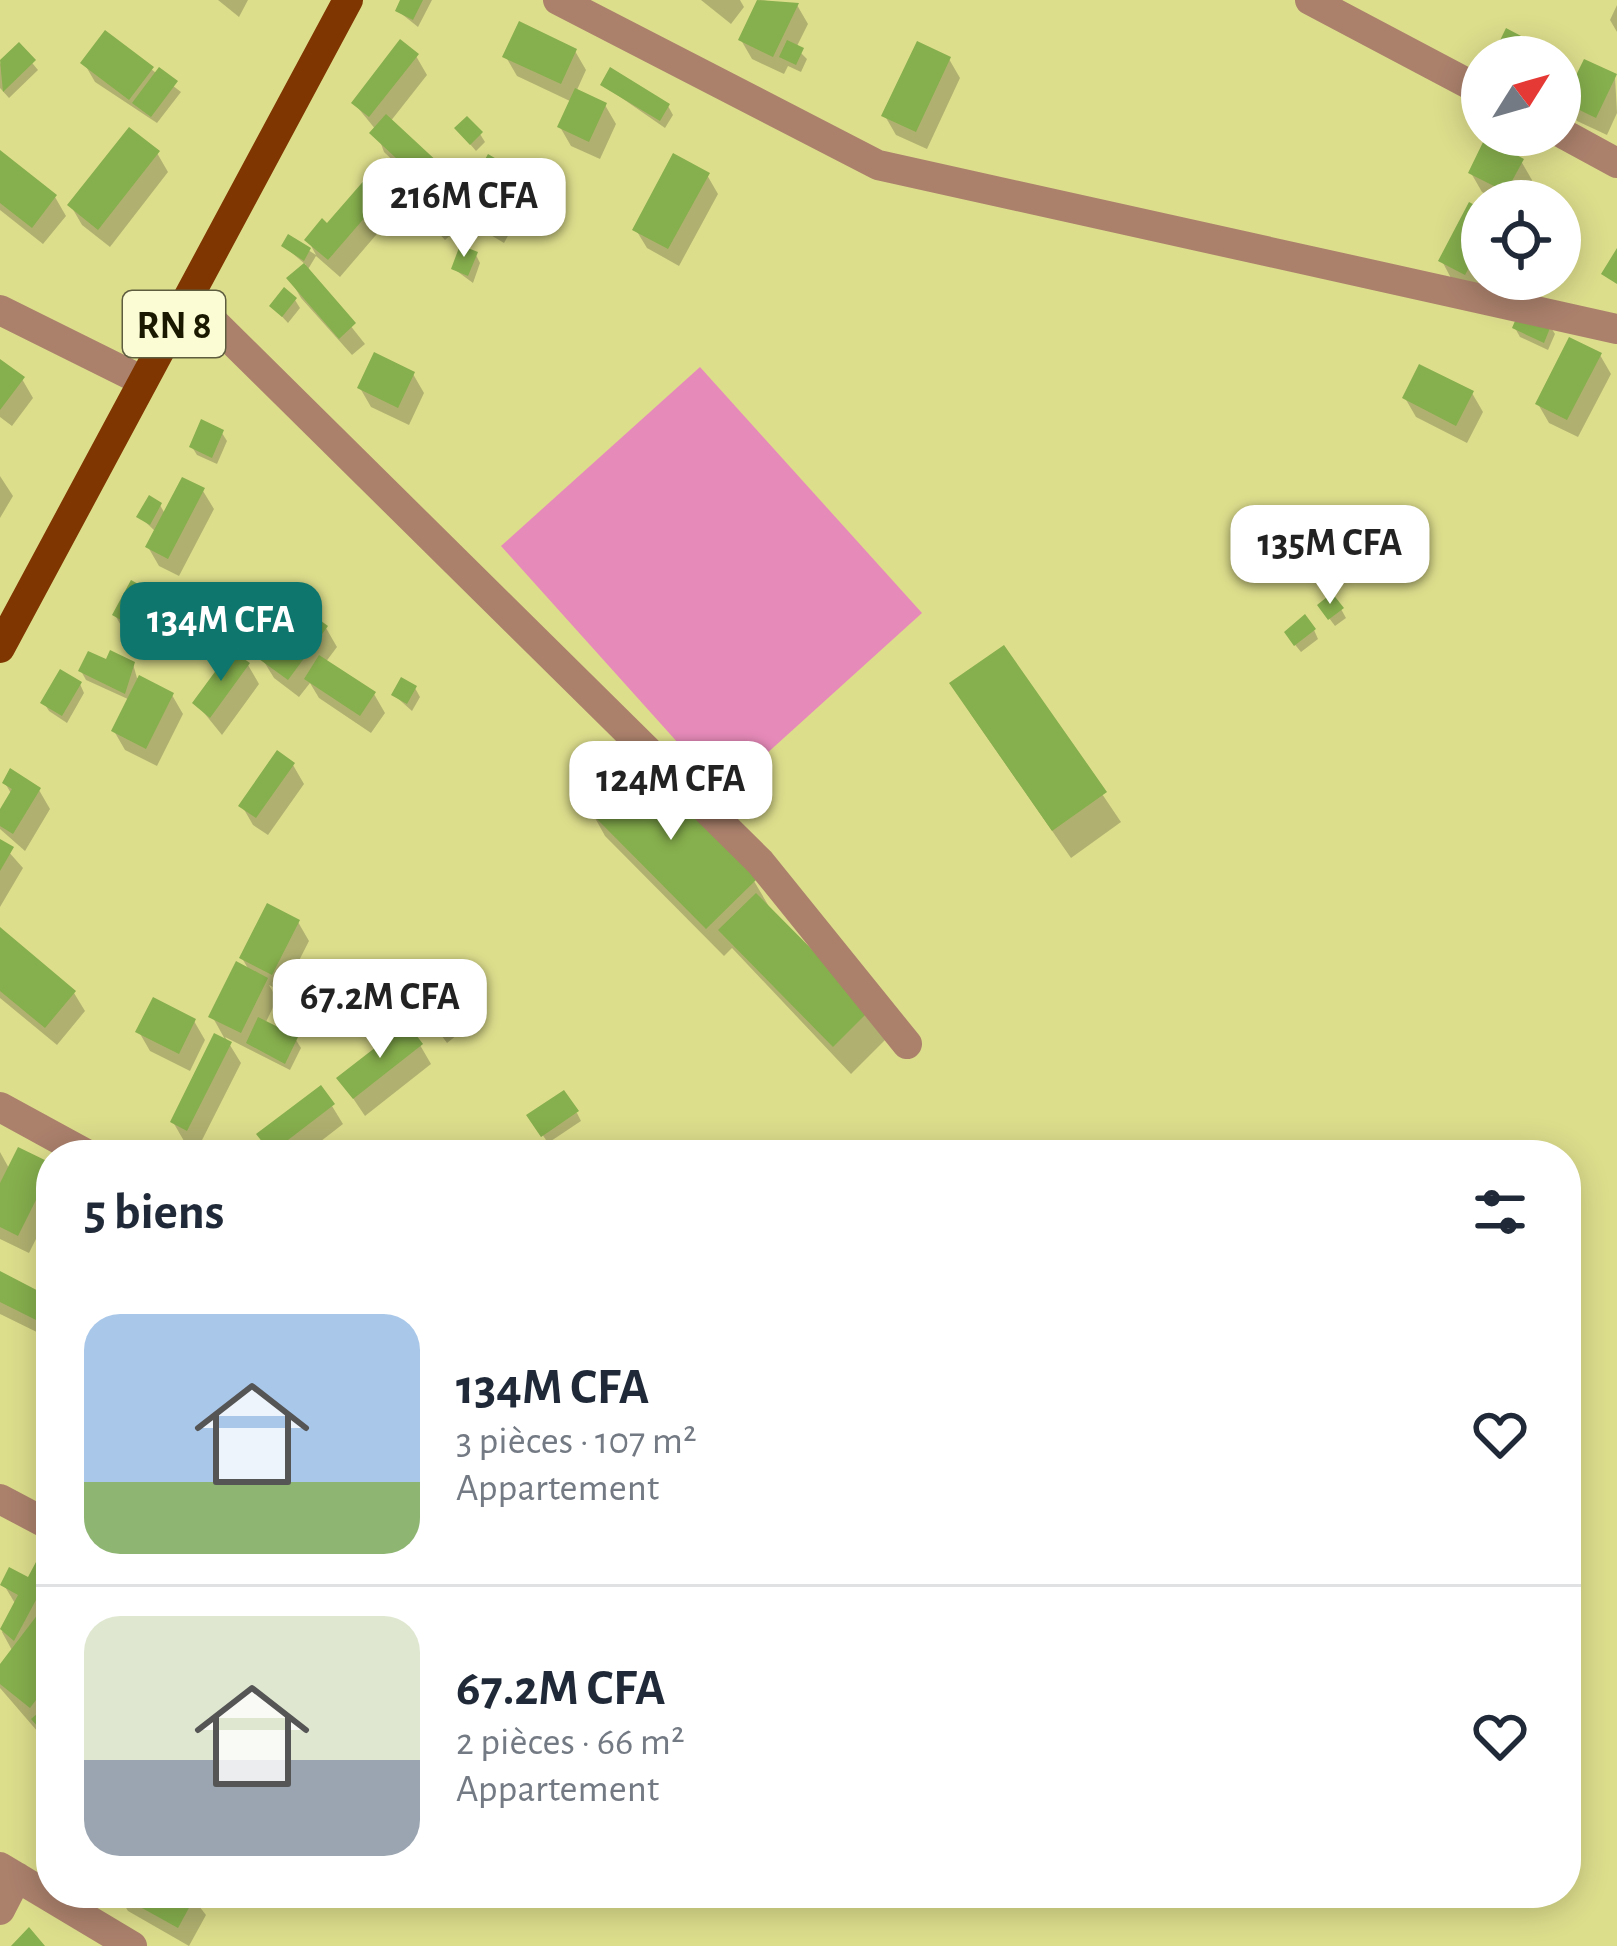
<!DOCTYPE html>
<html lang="fr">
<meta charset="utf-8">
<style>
:root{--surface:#fff;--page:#f6f6f7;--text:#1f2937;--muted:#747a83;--line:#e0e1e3;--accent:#0f766e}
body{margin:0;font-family:"Alegreya Sans",sans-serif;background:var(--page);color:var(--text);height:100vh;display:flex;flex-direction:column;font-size:45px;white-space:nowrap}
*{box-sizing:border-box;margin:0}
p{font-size:39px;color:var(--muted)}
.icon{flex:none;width:66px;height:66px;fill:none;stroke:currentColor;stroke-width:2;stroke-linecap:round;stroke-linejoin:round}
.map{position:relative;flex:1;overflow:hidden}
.details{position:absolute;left:36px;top:1140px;width:1545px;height:768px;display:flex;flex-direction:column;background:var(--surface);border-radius:48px;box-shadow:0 6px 30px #0003}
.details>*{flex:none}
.needle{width:78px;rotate:53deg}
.tools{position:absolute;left:1461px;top:36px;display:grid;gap:24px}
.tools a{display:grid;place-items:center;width:120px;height:120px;border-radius:50%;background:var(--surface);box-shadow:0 6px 30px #0003;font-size:60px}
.price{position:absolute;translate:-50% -102px;padding:0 27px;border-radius:24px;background:#fff;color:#222;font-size:39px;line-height:78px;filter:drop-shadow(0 3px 6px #0008)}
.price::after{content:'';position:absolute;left:50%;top:72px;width:36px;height:27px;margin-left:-18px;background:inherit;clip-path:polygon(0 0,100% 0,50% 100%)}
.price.active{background:var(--accent);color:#fff}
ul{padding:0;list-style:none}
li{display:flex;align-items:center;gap:36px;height:300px;padding:0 48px}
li+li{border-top:3px solid var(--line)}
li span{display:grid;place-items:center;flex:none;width:336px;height:240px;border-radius:36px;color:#555}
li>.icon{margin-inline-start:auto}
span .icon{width:144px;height:144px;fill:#fffc;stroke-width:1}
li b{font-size:51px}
h2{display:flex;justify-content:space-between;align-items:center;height:144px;padding:0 48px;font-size:51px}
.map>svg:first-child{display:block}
</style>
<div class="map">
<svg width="1617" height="1946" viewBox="0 0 1617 1946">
<rect width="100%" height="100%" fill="#ddde8c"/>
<path fill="#e68ab9" d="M700,367L922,613L723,793L501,546Z"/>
<path fill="#0003" d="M218,0H248L239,17Z
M404,0H432L418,27L398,11Z
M701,0H740L744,7L731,24Z
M760,0L797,5L808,24L796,48L807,59L801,72L788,66L784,74L752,59L741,40Z
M1617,5V32L1610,20Z
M1521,39L1526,47L1522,57H1495Z
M18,46L38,70L9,98L0,88V64Z
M575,51L586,70L576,92L605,105L616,124L600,159L571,146L560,127L572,102L517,76L506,57Z
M416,56L427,75L390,122L438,167L449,186L434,203L456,230L445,240L416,208L423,189L384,152L376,130L354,103Z
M949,59L960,78L927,149L896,135L885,116Z
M84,63L151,69L181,92L157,123L95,82Z
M1615,76L1617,113L1607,135L1577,121L1566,102Z
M603,85L668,106L673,115L665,128Z
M457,129L480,134L485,142L476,151Z
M157,153L168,172L110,247L82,225L71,206Z
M0,154L55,197L66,216L43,244L0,210Z
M1521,161L1532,180L1523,197L1532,201H1500L1482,192L1471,173Z
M707,175L718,194L679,266L647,248L636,230Z
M520,176L531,195L504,243L474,225L463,206Z
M383,195L394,214L340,277L316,256L307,271L365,344L352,355L301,298L290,279L306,265L284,246L289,238L316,255L308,240Z
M1482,212L1483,279L1476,292L1452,280L1442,261Z
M476,255L480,263L473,283L454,269Z
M295,300L300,308L288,323L272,306Z
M1550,326L1555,334L1548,350L1520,337L1515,328Z
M1600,355L1611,374L1578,437L1549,423L1538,404Z
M0,362L22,379L33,398L12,426L0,417Z
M413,374L424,393L409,425L371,407L360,388Z
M1472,393L1483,412L1467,443L1416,417L1405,398Z
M222,433L227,441L217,464L197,455L192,447Z
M0,476L13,496L0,518Z
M203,491L214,509L179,576L159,566L148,547L156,532L140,517L160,505L165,514Z
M1341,609L1346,618L1335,626L1326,614Z
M180,611L191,630L175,660L126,634L115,615Z
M326,628L337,647L325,663L374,694L385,713L371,733L319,698L310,683L299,697L274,678L263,660Z
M1314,630L1318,639L1301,652L1292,641Z
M1004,649L1121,822L1071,858L970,713Z
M107,663L133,664L137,678L172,695L183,714L157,766L125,750L114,731L130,700L86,680L81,671Z
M248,665L259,684L222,735L196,703Z
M80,684L84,693L67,723L49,711L44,703Z
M415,688L420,697L412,711L394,695Z
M293,765L304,784L268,835L253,825L242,806Z
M5,783L39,790L50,809L25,851L0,829V815L12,795Z
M589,807L754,881L771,910L869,1011L886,1039L851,1074L732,948L724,956L605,836Z
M0,842L23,868L0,907Z
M298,922L309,941L283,992L269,985L277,999L265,1024L296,1040L301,1048L290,1070L225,1037L241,1063L198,1148L184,1141L173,1122L227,1043L212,1016L250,972L242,958Z
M0,931L74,993L85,1011L57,1045L0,998Z
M446,1008L462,1031L447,1043L436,1028Z
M194,1021L205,1040L190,1071L150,1051L139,1032Z
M420,1045L431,1064L365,1116L340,1079Z
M332,1106L343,1124L303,1155H272L260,1135Z
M577,1113L581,1121L548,1143L530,1116Z
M0,1152L10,1170L51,1167V1209L29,1253L0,1239Z
M0,1274L48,1299L49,1338L0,1314Z
M51,1554V1747L0,1688V1669L13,1652L2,1632L16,1605L4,1585L29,1581Z
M117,1893H189L206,1915L189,1946L128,1911Z"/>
<path fill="#86af4d" d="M400,0H423L413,20L395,11Z
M757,0L799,3L773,57L738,40Z
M519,21L577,49L561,84L502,57Z
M1506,28L1523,37L1514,57H1492Z
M105,30L154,67L129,100L80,63Z
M400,39L419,54L369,117L351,103Z
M787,40L804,48L796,65L779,57Z
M917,41L951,57L916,132L881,116Z
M19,42L36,60L3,92L0,60Z
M1584,59L1617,74L1596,118L1563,102Z
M159,67L178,81L151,117L132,103Z
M610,67L670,104L660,121L600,85Z
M575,88L607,103L589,142L557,127Z
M386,114L441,165L424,184L369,133Z
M467,116L483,132L470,145L454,128Z
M129,127L160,151L98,230L67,205Z
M1485,138L1524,159L1506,192L1468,173Z
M0,150L57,195L32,228L0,203Z
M673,153L710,173L668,249L632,230Z
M488,154L522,174L493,226L459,206Z
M367,177L386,193L328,260L304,240L322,218L327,223Z
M422,186L454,220L439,234L407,199Z
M1469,202L1482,209V243L1465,275L1438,261Z
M288,234L311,248L304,261L281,246Z
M460,245L478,252L468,276L451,269Z
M1617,248V284L1601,274Z
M304,263L356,323L339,339L286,278Z
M284,287L297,298L282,317L269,306Z
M1520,309L1552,323L1544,343L1512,328Z
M1569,337L1602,353L1567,420L1535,404Z
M374,352L415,372L398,408L357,388Z
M0,359L25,377L0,410Z
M1419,364L1474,391L1456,426L1402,398Z
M201,419L224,430L212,458L189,447Z
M182,477L205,488L168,559L145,547Z
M149,495L162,503L150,525L136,517Z
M131,580L183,609L163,643L112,615Z
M1332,593L1344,608L1328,620L1317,605Z
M299,605L328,626L288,680L259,659Z
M1305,614L1316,629L1294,646L1284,632Z
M1004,645L1107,792L1052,831L949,683Z
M110,650L135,662L125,694L78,671L88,651L106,659Z
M231,650L250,663L210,718L192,703Z
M319,655L376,692L360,716L304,679Z
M60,669L82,682L62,716L40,703Z
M139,675L174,693L146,749L111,731Z
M401,677L417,686L407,704L391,695Z
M277,750L295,763L256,818L238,806Z
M635,757L757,879L706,929L585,807Z
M10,768L41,788L13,834L0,826V809L12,789L2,783Z
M0,839L14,847L0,871Z
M756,893L871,1009L833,1047L718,930Z
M267,903L300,920L272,975L239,958Z
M0,927L76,991L45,1028L0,991Z
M236,961L268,978L241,1033L208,1017Z
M153,997L196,1019L179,1054L135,1032Z
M447,1004L459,1021L440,1036L427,1019Z
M258,1017L298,1037L285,1064L246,1043Z
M407,1023L423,1044L353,1099L336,1078Z
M214,1033L232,1042L187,1131L170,1122Z
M321,1085L335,1104L271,1153L256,1134Z
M564,1090L579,1111L541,1137L526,1115Z
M18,1147L51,1163V1170L18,1236L0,1227V1183Z
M0,1271L50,1297L38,1321L0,1302Z
M44,1547L51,1551V1572L14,1641L0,1629L18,1595L0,1585L9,1567L28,1577Z
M51,1597V1680L30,1708L0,1684V1664Z
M51,1702V1742L31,1719Z
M115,1893H197L178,1928Z
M29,1927L45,1946H11Z"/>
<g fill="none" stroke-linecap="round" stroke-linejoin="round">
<path stroke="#ab816c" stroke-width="30" d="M558,0L878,165L1617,329
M1310,0L1482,91
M1560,132L1617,163
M189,298L760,862L907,1044
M0,310L143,381
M0,1107L88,1155
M0,1499L51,1526
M0,1867L132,1946
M0,1910L17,1877"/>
<path stroke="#7f3600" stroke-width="30" d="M0,648L348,0"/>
</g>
<g text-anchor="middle" stroke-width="9" stroke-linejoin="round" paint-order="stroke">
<rect fill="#fbfcd4" stroke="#5e5d40" stroke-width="3" x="123" y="291" width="102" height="66" rx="9"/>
<g font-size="39" font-weight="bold" fill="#1a1900">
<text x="174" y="338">RN 8</text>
</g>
</g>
</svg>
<div class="tools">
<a><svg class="needle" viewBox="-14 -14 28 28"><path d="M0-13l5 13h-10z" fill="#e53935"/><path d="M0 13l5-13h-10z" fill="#747a83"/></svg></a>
<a><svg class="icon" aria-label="locate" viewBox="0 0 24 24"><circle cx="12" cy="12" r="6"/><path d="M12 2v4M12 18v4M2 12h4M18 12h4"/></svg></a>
</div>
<b class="price" style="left:464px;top:260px">216M CFA</b>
<b class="price" style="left:1330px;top:607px">135M CFA</b>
<b class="price active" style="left:221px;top:684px">134M CFA</b>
<b class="price" style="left:671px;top:843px">124M CFA</b>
<b class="price" style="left:380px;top:1061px">67.2M CFA</b>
<section class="details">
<h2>5 biens<svg class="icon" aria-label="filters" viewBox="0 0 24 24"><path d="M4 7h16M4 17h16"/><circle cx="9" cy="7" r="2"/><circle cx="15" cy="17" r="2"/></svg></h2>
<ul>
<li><span style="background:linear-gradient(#a9c7e8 70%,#8fb573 0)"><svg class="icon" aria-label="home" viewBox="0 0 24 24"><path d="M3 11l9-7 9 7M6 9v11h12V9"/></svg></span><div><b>134M CFA</b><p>3 pièces · 107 m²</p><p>Appartement</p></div><svg class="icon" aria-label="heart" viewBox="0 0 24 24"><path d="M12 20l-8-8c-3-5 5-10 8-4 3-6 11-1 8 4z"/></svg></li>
<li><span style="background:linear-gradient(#dfe7d0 60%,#9aa5b1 0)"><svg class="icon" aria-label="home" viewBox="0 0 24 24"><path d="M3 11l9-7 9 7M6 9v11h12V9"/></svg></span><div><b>67.2M CFA</b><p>2 pièces · 66 m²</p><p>Appartement</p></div><svg class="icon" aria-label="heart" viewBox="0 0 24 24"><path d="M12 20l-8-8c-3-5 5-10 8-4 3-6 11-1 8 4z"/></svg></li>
</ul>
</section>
</div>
